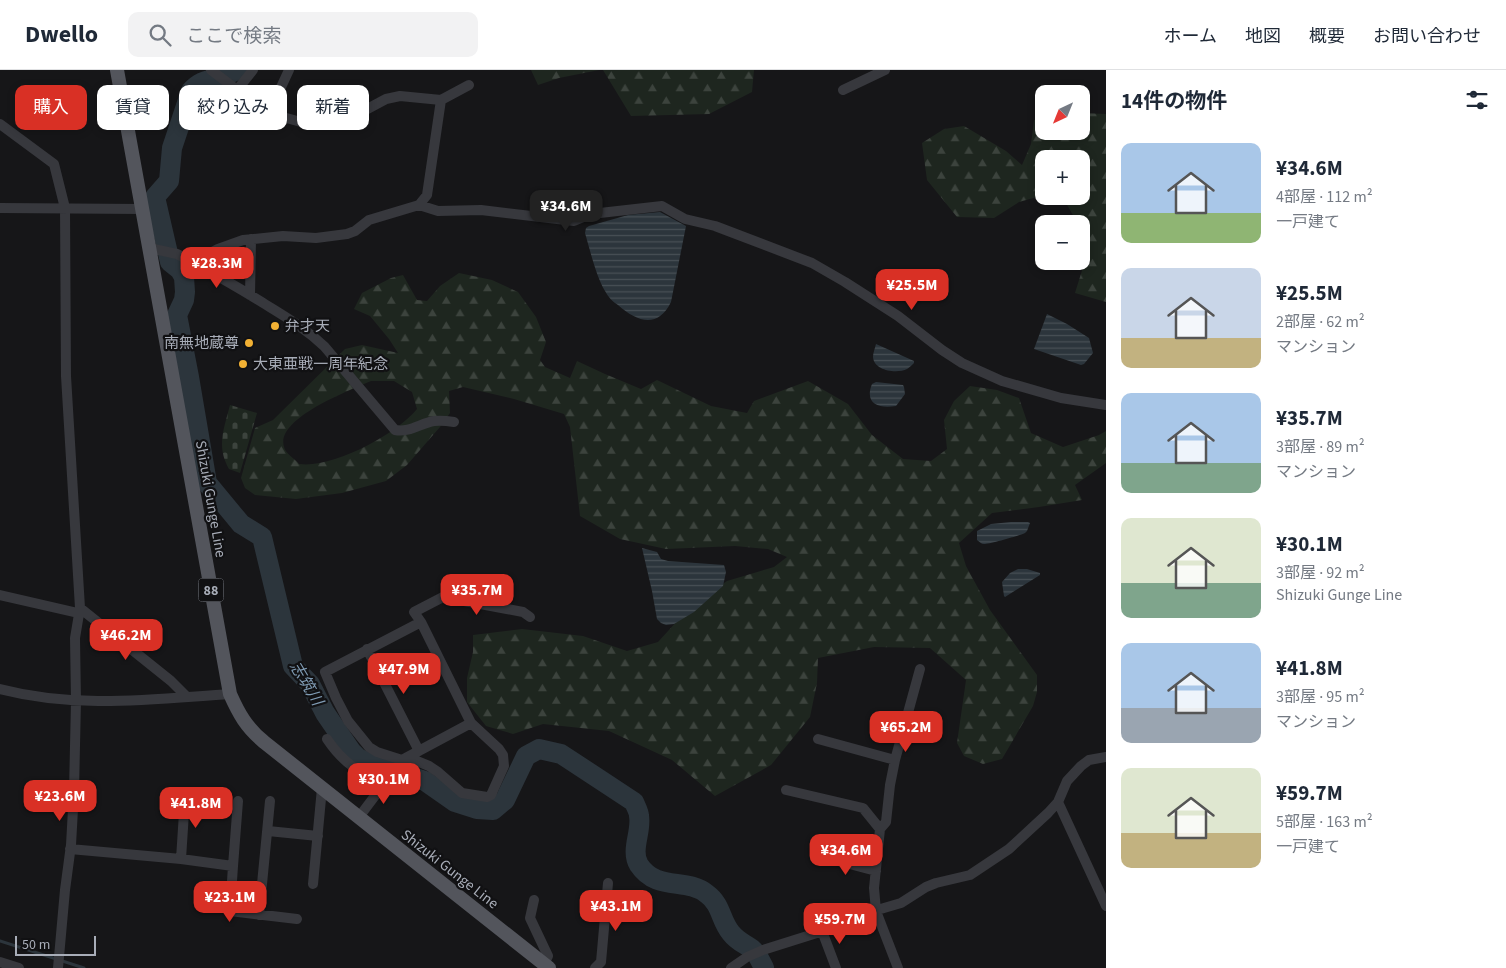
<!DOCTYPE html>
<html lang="ja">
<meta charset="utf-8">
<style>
:root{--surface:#fff;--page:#f2f2f3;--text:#1f2937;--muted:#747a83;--line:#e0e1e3;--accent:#d93025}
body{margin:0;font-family:"Source Sans 3","Noto Sans JP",sans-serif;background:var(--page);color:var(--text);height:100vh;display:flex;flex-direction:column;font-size:19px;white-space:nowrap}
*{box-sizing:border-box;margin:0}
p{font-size:16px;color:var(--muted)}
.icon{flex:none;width:28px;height:28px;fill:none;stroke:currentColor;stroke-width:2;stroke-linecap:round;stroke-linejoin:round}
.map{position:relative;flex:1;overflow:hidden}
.details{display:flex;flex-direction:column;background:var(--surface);width:400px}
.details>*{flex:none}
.hud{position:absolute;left:15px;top:15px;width:475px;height:45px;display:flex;gap:10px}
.needle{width:32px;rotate:223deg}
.buttons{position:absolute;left:1035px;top:15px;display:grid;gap:10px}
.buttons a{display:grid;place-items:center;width:55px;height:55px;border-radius:10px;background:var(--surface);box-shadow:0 2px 8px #0003;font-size:25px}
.scale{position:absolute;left:15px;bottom:12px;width:81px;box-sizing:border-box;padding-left:5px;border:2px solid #a8adb8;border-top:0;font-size:14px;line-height:18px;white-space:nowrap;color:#a8adb8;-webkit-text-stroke:4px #111113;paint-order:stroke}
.price{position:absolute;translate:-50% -42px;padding:0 11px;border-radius:10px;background:var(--accent);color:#fff;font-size:16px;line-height:32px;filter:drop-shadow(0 1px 2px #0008)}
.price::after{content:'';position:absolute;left:50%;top:30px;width:15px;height:11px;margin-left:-8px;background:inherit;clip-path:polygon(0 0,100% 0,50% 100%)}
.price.selected{background:#222;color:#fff}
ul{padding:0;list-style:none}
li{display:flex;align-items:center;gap:15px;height:125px;padding:0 15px}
li span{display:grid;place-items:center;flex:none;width:140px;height:100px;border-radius:10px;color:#555}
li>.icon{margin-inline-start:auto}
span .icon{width:60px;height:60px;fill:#fffc;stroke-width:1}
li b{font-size:21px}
h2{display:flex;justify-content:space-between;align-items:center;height:60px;padding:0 15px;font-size:21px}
.tag{padding:0 18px;border-radius:10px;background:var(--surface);box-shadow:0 2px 8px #0003;font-size:18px;line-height:45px}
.tag.selected{background:var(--accent);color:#fff}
header{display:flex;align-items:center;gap:30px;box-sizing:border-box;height:70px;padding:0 25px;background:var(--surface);border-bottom:1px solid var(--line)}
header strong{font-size:24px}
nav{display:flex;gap:28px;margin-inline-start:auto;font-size:18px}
.search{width:350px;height:45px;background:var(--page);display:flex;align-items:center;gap:12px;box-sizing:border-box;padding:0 18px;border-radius:10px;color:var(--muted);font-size:19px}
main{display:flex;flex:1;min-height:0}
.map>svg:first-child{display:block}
</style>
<header>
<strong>Dwello</strong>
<div class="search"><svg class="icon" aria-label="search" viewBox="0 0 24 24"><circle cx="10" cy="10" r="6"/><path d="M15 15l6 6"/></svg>ここで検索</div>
<nav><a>ホーム</a><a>地図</a><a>概要</a><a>お問い合わせ</a></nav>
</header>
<main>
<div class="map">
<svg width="1106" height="898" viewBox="0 0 1106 898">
<defs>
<pattern id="forest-firs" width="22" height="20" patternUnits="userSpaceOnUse" patternTransform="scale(1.25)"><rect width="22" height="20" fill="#1e261f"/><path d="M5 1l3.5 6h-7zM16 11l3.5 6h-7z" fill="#3c433d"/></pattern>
<pattern id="cemetery-stones" width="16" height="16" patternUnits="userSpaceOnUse" patternTransform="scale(1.25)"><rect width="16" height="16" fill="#1e261f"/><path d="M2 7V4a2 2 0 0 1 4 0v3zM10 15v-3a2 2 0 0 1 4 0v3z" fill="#3c433d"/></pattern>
<pattern id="water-rules" width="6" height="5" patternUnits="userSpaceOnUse" patternTransform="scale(1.25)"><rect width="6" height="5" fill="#2c353c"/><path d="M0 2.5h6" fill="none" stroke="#485056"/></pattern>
</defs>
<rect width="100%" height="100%" fill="#161618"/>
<path fill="url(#forest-firs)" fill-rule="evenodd" d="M531,0H599L559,8L538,15Z
M603,0H754L752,22L709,44L631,46Z
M1081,43L1106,44V232L1075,223L1089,178L1081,161V154H1078L1062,126H1081V89H1044V125L1019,132L994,148L957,147L927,110L922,73L944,59L964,56L1006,81L1022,95L1031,74L1034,50L1044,47V61H1081Z
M459,203L492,210L518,222L536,247L546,272L540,290L545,297L570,308L577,291L605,304L641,319L657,310L711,336L747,343L754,331L808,311L848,334L872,365L903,389L931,391L947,379L944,350L954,331L970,316L997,320L1019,328L1031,363L1063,377L1099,365L1106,361V393L1075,415L1082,430L1039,437L992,443L959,473L966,496L990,540L1037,605V622L1033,636L1002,689L983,694L964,686L957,673L966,610L930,578L874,577L818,588L817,613L810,647L771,695L715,726L672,690L609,661L543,654L513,664L486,656L467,632V608L473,582V565L522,559L583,566L627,581L658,572L689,538L727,511L774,497L787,487L768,479L735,476L666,479L620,469L580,446L570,357L564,344L514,329L463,317L449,321L450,343L440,357L407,395L386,411L342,423L296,429L255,425L245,418L241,408L255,358L273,350L345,279L362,275L398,283L389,269L370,246L354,239L362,223L391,208L403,205L417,230L427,231L440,216ZM371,311H394L412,322L417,339C397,364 332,399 299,394C295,389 285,383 284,377C275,348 351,320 371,311Z"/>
<path fill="url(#cemetery-stones)" d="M230,335L257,343L240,403L229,399C216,376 224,359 230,335Z"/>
<path fill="url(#water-rules)" d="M660,142L686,156L671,232C658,259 637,252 618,235C613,232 608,227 605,221C596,206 590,180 585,163L586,158L589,156L628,145Z
M1047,244L1067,254L1089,268L1093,283L1084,294L1081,295L1034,279Z
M876,274L914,291V293C912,295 910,297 907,299C897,304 874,301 873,287C873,283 875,278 876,274Z
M876,312L903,315L904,317L905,324L896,336C879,339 864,334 872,314Z
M1011,452H1028L1030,453L1027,461L1025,463C1018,466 990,474 984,474C981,474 980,472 977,470V461L991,454Z
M642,478L657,482L661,489L668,491L724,495L726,502L723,516L694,542L674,554L666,555L661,553L657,549L652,521Z
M1018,499H1027L1040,503V505L1005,527L1004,526L1002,512L1010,503Z"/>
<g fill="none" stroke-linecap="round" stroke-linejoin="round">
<path stroke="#2c353c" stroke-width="3" d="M0,871L84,898"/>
<path stroke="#2c353c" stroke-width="20" d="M237,0C231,3 223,7 217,8C205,11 199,12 191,21L172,78L169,111L155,127L170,192L180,200L184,207L185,222L184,230L177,245L189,307L207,413L241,454L262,467L293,596L310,614L325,643L351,681L358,688L371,694L425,711L455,732L477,739L493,740L505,730L526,686L539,679L561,684L634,732C636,737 639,742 639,746C642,762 630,780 639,795C657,822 686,807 707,824C722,835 720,850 731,863C738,872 744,873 752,879C757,883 761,892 764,898"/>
<path stroke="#37383d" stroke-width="10" d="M211,0L257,35L279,46L301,52L318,53L358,44L386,29L400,26L441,30L469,15
M237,20L253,0
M843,20L885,0
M441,30L427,125L419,135L369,150L355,161L347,164L316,168L283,166L243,170L218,179L205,186L196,194C218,206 239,218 260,231C282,245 304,257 324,276L395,360C409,363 421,353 434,351C441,350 448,351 454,352
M270,41L289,0
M0,54L54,94L65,138L66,306L80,538L75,568L76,631L74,721L71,775L65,820L58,898
M419,135L438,141L481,140L574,151L591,144L662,136L685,149L715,156L812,193L845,212L898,246L942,280L962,293L1002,311L1061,328L1106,335
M0,138L142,139
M149,178L177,184L196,194
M250,225L251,169
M0,525L78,543
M80,538L171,611L187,627
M421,552L414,542L443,527L523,542L530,547
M367,579L419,681
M0,619C77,639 152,629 230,624
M327,669C343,693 359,702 384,715
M818,669L895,690L890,715L886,752L880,759
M402,690L377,682L369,677L348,651L336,628L325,602L421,552L471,653L499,679L503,685L504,696L491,725L487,727L462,723L438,702L429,696L407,687
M895,690L920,599
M786,720L863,738L880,759L874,818L876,841L898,898
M1058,732L1106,836
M359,747L402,690L471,653
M268,761L318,766
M70,779L181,789L233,796L238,731
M823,787L876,801
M181,789L185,727
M233,796L230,841L297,849
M313,814L322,718
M534,830L530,848L548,886L544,894
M259,845L270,731
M822,861L836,898
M0,892L19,898
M595,898L601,892L608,813
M731,898L747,887L763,880L820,862L850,848L901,833L926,817L936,813L970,805L1009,779L1048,743L1058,732L1067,711L1081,696L1089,690L1106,687"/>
<path stroke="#53555c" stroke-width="14" d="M117,0L230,624C239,644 246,657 264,672L549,898"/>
</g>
<g fill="#f2b134" stroke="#111113" stroke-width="2">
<circle cx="275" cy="256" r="5"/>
<circle cx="249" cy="273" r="5"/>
<circle cx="243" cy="294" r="5"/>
</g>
<g text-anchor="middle" stroke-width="4.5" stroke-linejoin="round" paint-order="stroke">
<rect fill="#111113" stroke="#7b7e86" stroke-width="1" x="198.5" y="508.5" width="25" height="23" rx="4"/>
<g font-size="14" font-weight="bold" fill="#a8adb8">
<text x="211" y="525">88</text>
</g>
<g font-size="15" fill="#a8adb8" stroke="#111113" text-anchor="start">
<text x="285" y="261">弁才天</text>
<text x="239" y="278" text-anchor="end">南無地蔵尊</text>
<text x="253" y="299">大東亜戦一周年紀念</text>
</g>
<g font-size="15" fill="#a8adb8" stroke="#111113">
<text transform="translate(211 429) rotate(80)" y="5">Shizuki Gunge Line</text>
<text transform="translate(450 799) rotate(38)" y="5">Shizuki Gunge Line</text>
</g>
<g font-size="16" font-style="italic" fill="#7f9bb3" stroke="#111113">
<text transform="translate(307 613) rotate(59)" y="6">志筑川</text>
</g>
</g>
</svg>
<div class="buttons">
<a><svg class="needle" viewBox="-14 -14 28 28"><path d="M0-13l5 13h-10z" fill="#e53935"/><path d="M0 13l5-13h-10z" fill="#747a83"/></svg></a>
<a>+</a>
<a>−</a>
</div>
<div class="scale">50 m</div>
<b class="price selected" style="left:566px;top:162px">¥34.6M</b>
<b class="price" style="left:217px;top:219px">¥28.3M</b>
<b class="price" style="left:912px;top:241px">¥25.5M</b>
<b class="price" style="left:477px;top:546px">¥35.7M</b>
<b class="price" style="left:126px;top:591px">¥46.2M</b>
<b class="price" style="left:404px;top:625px">¥47.9M</b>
<b class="price" style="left:906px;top:683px">¥65.2M</b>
<b class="price" style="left:384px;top:735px">¥30.1M</b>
<b class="price" style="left:60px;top:752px">¥23.6M</b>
<b class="price" style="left:196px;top:759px">¥41.8M</b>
<b class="price" style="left:846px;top:806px">¥34.6M</b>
<b class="price" style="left:230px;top:853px">¥23.1M</b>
<b class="price" style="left:616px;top:862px">¥43.1M</b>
<b class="price" style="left:840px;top:875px">¥59.7M</b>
<div class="hud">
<a class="tag selected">購入</a>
<a class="tag">賃貸</a>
<a class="tag">絞り込み</a>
<a class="tag">新着</a>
</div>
</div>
<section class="details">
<h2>14件の物件<svg class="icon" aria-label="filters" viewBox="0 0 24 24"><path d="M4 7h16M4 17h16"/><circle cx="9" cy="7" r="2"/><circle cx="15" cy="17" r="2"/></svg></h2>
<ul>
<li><span style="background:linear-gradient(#a9c7e8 70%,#8fb573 0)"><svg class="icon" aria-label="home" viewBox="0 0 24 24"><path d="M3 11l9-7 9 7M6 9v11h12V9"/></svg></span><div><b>¥34.6M</b><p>4部屋 · 112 m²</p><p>一戸建て</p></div></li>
<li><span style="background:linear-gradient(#c9d6e8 70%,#c2b280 0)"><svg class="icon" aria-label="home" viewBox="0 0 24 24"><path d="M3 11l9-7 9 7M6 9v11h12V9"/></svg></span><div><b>¥25.5M</b><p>2部屋 · 62 m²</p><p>マンション</p></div></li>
<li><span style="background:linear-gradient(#a9c7e8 70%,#7fa58c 0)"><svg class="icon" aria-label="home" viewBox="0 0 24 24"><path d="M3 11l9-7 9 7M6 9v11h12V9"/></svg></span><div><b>¥35.7M</b><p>3部屋 · 89 m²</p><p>マンション</p></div></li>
<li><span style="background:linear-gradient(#dfe7d0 65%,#7fa58c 0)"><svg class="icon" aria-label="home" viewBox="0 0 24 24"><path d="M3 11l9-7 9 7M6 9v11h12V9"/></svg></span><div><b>¥30.1M</b><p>3部屋 · 92 m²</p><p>Shizuki Gunge Line</p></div></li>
<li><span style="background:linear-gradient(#a9c7e8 65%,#9aa5b1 0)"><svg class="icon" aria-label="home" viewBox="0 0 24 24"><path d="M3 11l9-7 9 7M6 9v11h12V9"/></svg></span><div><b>¥41.8M</b><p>3部屋 · 95 m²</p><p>マンション</p></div></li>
<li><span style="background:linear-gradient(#dfe7d0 65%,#c2b280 0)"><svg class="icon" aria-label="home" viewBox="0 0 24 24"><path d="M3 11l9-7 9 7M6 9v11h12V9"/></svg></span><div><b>¥59.7M</b><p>5部屋 · 163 m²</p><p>一戸建て</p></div></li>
</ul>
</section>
</main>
